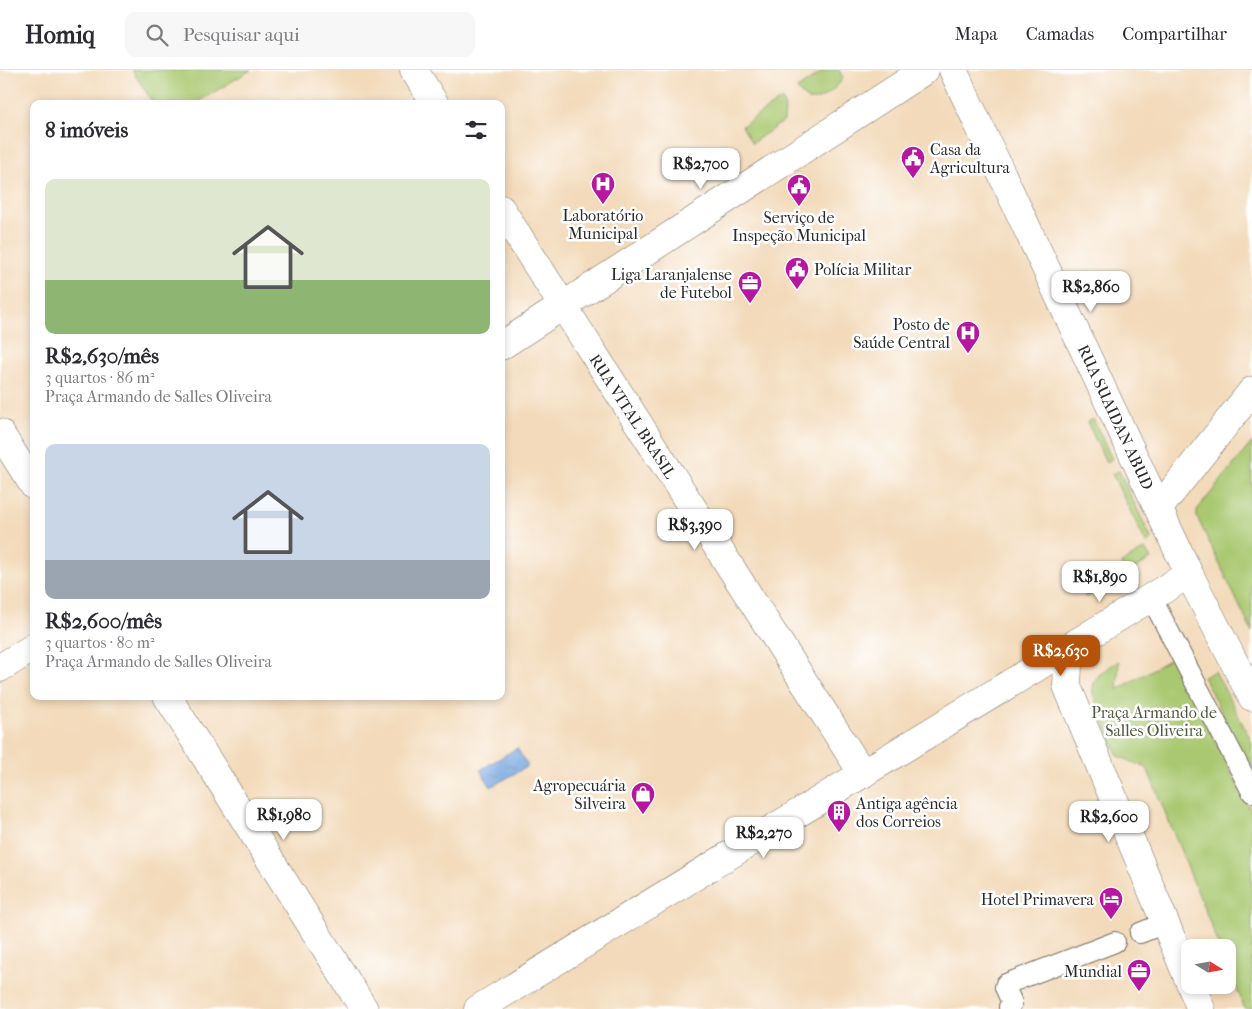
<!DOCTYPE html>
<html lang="pt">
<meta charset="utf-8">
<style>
:root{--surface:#fff;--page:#f7f7f7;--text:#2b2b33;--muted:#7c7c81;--line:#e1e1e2;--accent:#b45309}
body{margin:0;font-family:"IM FELL French Canon",serif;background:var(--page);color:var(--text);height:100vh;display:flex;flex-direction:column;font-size:19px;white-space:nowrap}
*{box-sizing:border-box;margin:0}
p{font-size:16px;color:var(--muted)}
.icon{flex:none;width:28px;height:28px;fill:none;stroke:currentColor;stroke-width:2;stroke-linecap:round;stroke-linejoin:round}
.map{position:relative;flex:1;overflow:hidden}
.side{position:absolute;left:30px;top:30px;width:475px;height:600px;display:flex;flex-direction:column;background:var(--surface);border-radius:10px;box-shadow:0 2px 8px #0003}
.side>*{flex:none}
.needle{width:32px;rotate:101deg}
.buttons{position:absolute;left:1181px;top:869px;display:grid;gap:10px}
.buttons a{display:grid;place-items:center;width:55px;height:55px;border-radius:10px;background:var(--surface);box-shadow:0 2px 8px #0003;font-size:25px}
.price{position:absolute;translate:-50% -42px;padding:0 11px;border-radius:10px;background:#fff;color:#222;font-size:16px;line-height:32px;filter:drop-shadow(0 1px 2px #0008)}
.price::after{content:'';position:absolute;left:50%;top:30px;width:15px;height:11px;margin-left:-8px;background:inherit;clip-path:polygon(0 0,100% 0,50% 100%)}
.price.active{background:var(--accent);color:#fff}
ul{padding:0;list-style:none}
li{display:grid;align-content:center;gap:10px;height:265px;padding:0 15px}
li span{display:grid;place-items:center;height:155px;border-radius:10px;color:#555}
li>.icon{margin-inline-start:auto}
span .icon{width:90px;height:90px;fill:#fffc;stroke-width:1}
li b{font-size:21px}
h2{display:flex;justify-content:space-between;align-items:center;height:60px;padding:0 15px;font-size:21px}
header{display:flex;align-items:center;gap:30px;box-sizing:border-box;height:70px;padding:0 25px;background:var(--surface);border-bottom:1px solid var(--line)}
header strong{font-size:24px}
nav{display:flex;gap:28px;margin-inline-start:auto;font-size:18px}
.search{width:350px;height:45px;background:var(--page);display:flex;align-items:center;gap:12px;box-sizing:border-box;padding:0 18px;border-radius:10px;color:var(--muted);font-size:19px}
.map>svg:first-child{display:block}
</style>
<header>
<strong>Homiq</strong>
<div class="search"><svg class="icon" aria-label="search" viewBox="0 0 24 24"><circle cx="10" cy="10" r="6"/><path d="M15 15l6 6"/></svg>Pesquisar aqui</div>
<nav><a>Mapa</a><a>Camadas</a><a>Compartilhar</a></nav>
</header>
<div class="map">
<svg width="1252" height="939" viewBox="0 0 1252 939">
<defs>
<pattern id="water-ripples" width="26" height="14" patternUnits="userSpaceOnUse" patternTransform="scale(1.25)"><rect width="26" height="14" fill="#72a3dd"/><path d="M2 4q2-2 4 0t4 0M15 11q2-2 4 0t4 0" fill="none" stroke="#5e85b3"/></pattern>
</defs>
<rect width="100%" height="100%" fill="#fff"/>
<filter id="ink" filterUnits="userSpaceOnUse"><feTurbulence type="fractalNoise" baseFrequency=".02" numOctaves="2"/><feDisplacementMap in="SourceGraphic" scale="10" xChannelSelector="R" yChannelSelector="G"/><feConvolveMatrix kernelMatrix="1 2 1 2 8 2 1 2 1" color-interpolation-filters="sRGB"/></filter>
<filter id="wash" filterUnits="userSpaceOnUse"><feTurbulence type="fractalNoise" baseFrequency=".0096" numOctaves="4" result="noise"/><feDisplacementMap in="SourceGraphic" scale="20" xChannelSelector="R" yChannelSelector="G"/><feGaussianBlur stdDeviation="1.12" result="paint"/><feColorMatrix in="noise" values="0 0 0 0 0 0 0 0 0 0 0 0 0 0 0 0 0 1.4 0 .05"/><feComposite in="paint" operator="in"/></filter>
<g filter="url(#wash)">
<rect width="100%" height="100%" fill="#f3daba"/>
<path fill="#a9c86f" stroke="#6a7a4d" d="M132,0H251L194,34H154Z
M825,0H839L843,8C838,17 820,33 809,30C804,28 800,23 797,19Z
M782,29L785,38L784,51L752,73L742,56Z
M1093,349L1112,389L1106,392L1087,352Z
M1252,372V562L1197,447V440Z
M1119,401L1152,470L1146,473L1112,404Z
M1145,479L1151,489L1127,503L1121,493Z
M1104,502L1110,513L1086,527L1080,517Z
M1172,588L1252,743V939H1245L1228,896V878L1220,877L1147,698L1118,686L1093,624C1091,606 1106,599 1119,591L1117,620Z
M1215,601L1252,672V701L1203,607Z"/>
<path fill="url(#water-ripples)" stroke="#4e6784" d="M517,678L528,696L491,717L480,700Z"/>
</g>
<g filter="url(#ink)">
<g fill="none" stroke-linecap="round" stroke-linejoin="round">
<defs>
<path id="lane" d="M1151,527L1252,722
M1140,863L1165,853
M1009,937L1012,933L1005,917L1006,914L1115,872"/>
<path id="street" d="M414,0L435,34
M501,139L863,704
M1159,438L1252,321"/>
<path id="secondary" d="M953,0L1189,504L1252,627
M501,276L925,0
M0,363L34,416
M1071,576L1068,596L1067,616L1190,913
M0,598L34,577
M167,626L364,939
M1191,915L1201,939
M478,939L1189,504"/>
</defs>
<use href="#lane" stroke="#71685d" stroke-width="22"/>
<use href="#street" stroke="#71685d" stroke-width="29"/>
<use href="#secondary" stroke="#71685d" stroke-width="29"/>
<use href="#lane" stroke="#fff" stroke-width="20"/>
<use href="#street" stroke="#fff" stroke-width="28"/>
<use href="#secondary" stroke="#fff" stroke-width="28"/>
</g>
</g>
<defs>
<symbol id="civic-pin" viewBox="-11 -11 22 30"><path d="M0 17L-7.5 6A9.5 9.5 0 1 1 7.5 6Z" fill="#b5179e" stroke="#fff"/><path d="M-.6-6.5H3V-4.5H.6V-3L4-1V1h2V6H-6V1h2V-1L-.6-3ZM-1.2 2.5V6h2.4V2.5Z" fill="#fff"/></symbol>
<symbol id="hospital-pin" viewBox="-11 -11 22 30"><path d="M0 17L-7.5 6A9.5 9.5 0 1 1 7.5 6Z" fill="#b5179e" stroke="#fff"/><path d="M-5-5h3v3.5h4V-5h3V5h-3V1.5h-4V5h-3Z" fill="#fff"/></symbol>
<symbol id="office-pin" viewBox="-11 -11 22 30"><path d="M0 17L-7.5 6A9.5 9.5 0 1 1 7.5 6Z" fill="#b5179e" stroke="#fff"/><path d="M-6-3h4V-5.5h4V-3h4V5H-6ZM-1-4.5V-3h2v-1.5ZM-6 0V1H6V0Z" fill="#fff"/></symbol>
<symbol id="shop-pin" viewBox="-11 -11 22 30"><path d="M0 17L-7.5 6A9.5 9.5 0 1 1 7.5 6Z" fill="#b5179e" stroke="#fff"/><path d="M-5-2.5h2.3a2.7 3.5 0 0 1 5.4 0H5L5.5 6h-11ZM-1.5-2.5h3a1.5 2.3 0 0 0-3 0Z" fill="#fff"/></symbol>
<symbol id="building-pin" viewBox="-11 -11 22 30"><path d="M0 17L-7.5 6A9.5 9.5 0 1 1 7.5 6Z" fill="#b5179e" stroke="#fff"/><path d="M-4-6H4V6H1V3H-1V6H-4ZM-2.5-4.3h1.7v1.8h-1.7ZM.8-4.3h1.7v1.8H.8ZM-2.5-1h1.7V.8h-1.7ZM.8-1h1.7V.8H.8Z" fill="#fff"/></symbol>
<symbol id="hotel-pin" viewBox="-11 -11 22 30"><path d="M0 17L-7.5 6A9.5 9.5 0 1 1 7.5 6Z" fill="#b5179e" stroke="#fff"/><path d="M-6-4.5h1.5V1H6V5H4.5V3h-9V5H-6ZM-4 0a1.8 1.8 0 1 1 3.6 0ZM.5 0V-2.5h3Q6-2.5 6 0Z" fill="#fff"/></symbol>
</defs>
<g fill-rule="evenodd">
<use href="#civic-pin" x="899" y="74" width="28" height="38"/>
<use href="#hospital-pin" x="589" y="100" width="28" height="38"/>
<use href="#civic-pin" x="785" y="102" width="28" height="38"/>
<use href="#civic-pin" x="783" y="185" width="28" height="38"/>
<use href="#office-pin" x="736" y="199" width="28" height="38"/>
<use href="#hospital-pin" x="954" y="249" width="28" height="38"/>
<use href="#shop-pin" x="629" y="710" width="28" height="38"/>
<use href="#building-pin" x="825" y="728" width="28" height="38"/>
<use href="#hotel-pin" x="1097" y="815" width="28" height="38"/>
<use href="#office-pin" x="1125" y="887" width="28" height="38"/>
</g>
<g text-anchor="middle" stroke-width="5" stroke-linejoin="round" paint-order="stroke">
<g font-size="16" fill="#2b2b2b" stroke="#fff" text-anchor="end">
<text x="930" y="85" text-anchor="start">Casa da<tspan x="930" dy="18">Agricultura</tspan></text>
<text x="603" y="151" text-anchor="middle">Laboratório<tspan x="603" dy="18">Municipal</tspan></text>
<text x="799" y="153" text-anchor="middle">Serviço de<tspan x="799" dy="18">Inspeção Municipal</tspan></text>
<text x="814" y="205" text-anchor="start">Polícia Militar</text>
<text x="732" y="210">Liga Laranjalense<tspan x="732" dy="18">de Futebol</tspan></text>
<text x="950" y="260">Posto de<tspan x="950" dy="18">Saúde Central</tspan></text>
<text x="626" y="721">Agropecuária<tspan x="626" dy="18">Silveira</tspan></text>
<text x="856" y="739" text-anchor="start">Antiga agência<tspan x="856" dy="18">dos Correios</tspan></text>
<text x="1094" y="835">Hotel Primavera</text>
<text x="1122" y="907">Mundial</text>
</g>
<g font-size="16" fill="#2b2b2b" stroke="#fff">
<text transform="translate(633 346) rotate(57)" y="6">RUA VITAL BRASIL</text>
<text transform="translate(1116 347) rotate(65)" y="6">RUA SUAIDAN ABUD</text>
</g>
<g font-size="16" fill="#515a3f" stroke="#fff">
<text x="1154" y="648">Praça Armando de<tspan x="1154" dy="18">Salles Oliveira</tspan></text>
</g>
</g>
</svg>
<div class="buttons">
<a><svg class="needle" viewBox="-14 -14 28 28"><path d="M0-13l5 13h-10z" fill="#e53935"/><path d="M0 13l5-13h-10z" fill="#7c7c81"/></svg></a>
</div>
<b class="price" style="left:701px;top:120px">R$2,700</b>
<b class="price" style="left:1091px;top:243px">R$2,860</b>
<b class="price" style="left:695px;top:481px">R$3,390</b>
<b class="price" style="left:1100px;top:533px">R$1,890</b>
<b class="price active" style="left:1061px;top:607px">R$2,630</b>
<b class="price" style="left:284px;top:771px">R$1,980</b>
<b class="price" style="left:1109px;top:773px">R$2,600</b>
<b class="price" style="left:764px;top:789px">R$2,270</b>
<section class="side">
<h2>8 imóveis<svg class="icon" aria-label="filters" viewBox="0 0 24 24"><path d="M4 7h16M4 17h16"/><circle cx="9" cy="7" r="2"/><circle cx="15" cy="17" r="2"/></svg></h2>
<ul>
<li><span style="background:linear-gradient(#dfe7d0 65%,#8fb573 0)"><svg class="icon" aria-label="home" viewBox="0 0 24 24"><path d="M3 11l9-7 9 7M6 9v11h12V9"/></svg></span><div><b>R$2,630/mês</b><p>3 quartos · 86 m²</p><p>Praça Armando de Salles Oliveira</p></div></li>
<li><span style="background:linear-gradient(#c9d6e8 75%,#9aa5b1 0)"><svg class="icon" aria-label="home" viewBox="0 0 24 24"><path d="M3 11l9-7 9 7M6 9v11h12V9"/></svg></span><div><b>R$2,600/mês</b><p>3 quartos · 80 m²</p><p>Praça Armando de Salles Oliveira</p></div></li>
</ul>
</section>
</div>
